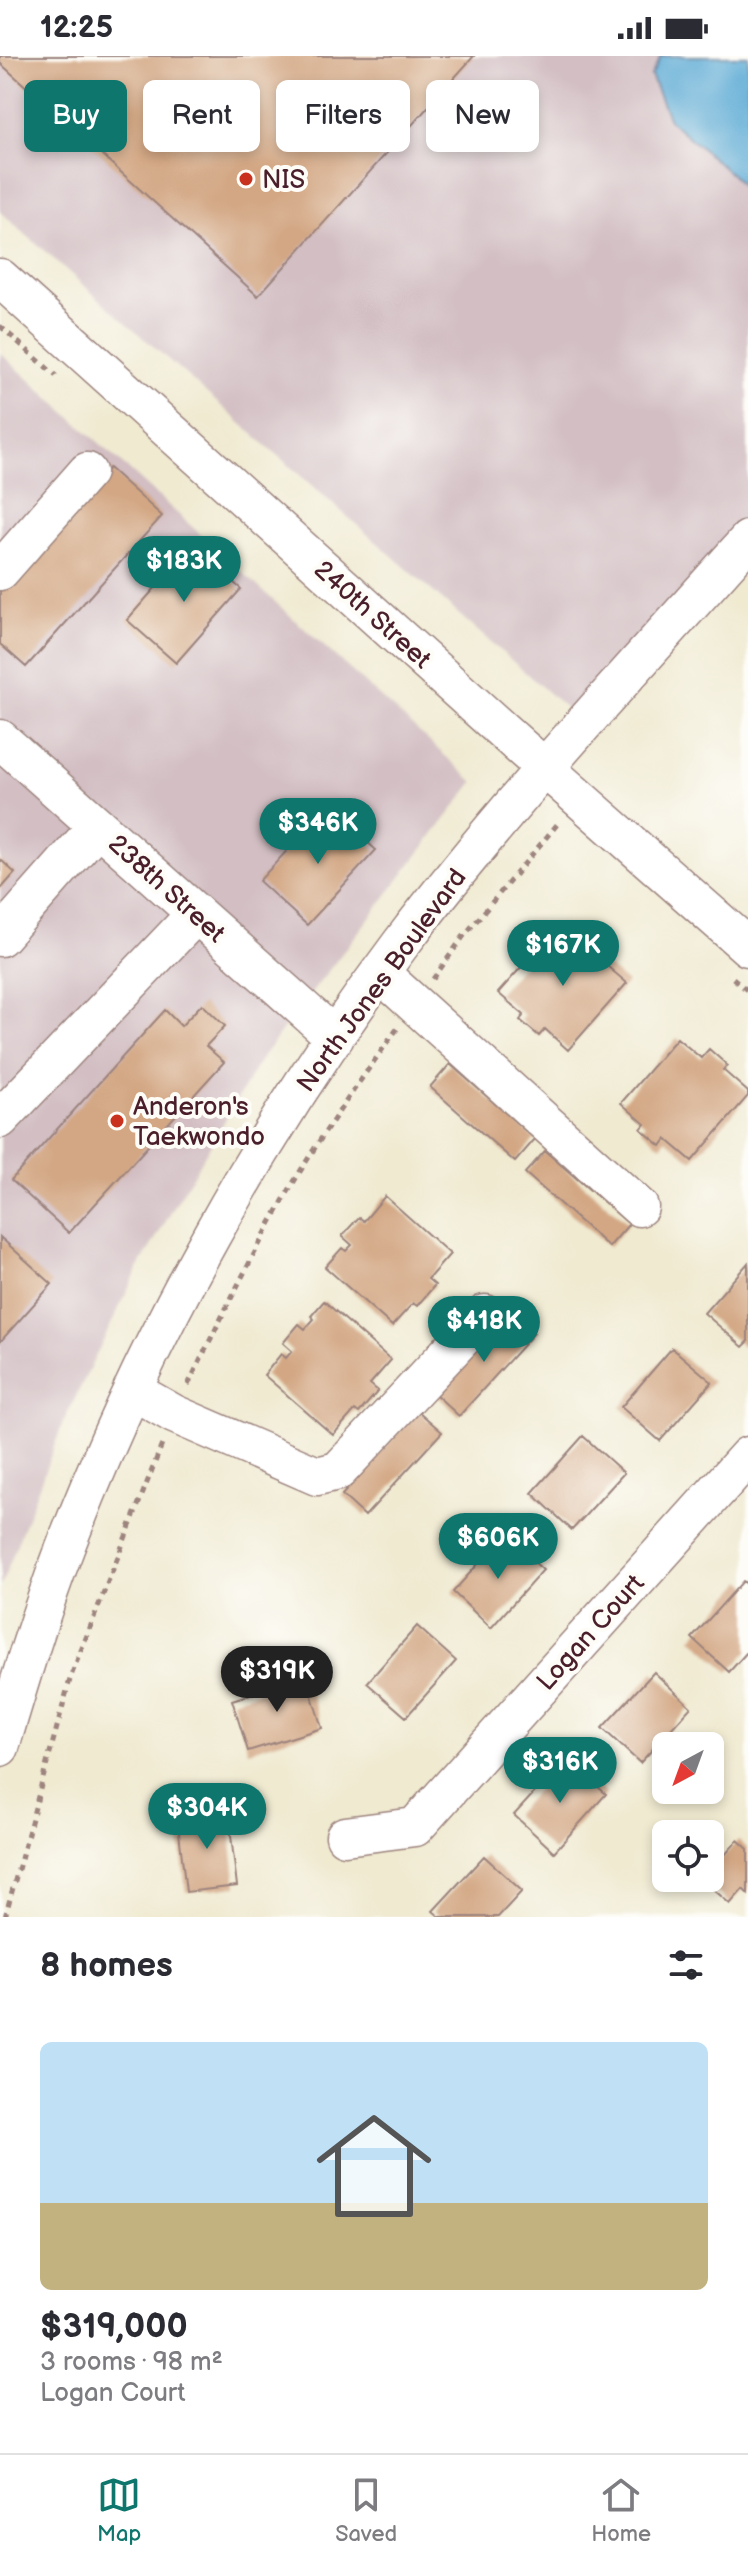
<!DOCTYPE html>
<meta charset="utf-8">
<style>
:root{--surface:#fff;--page:#f2f2f3;--text:#2b2b33;--muted:#7c7c81;--line:#e1e1e2;--accent:#0f766e}
body{margin:0;font-family:"Balsamiq Sans",sans-serif;background:var(--page);color:var(--text);height:100vh;display:flex;flex-direction:column;font-size:30px;white-space:nowrap}
*{box-sizing:border-box;margin:0}
p{font-size:26px;color:var(--muted)}
.icon{flex:none;width:44px;height:44px;fill:none;stroke:currentColor;stroke-width:2;stroke-linecap:round;stroke-linejoin:round}
.map{position:relative;height:1861px;overflow:hidden}
.details{display:flex;flex-direction:column;background:var(--surface);flex:1}
.details>*{flex:none}
.hud{position:absolute;left:24px;top:24px;width:700px;height:72px;display:flex;gap:16px}
.needle{width:52px;rotate:221deg}
.tools{position:absolute;left:652px;top:1676px;display:grid;gap:16px}
.tools a{display:grid;place-items:center;width:72px;height:72px;border-radius:12px;background:var(--surface);box-shadow:0 4px 12px #0003;font-size:40px}
.price{position:absolute;translate:-50% -68px;padding:0 18px;border-radius:28px;background:var(--accent);color:#fff;font-size:26px;line-height:52px;filter:drop-shadow(0 2px 4px #0008)}
.price::after{content:'';position:absolute;left:50%;top:48px;width:24px;height:18px;margin-left:-12px;background:inherit;clip-path:polygon(0 0,100% 0,50% 100%)}
.price.selected{background:#222;color:#fff}
ul{padding:0;list-style:none}
li{display:grid;align-content:center;gap:16px;height:424px;padding:0 40px}
li+li{border-top:2px solid var(--line)}
li span{display:grid;place-items:center;height:248px;border-radius:12px;color:#555}
li>.icon{margin-inline-start:auto}
span .icon{width:144px;height:144px;fill:#fffc;stroke-width:1}
li b{font-size:34px}
h2{display:flex;justify-content:space-between;align-items:center;height:96px;padding:0 40px;font-size:34px}
.pill{padding:0 28px;border-radius:12px;background:var(--surface);box-shadow:0 4px 12px #0003;font-size:28px;line-height:72px}
.pill.selected{background:var(--accent);color:#fff}
.status{display:flex;justify-content:space-between;align-items:center;height:56px;padding:0 40px;background:var(--surface);direction:ltr}
.status svg{height:22px;fill:currentColor}
.menu{display:flex;justify-content:space-around;align-items:center;height:112px;border-top:2px solid var(--line);background:var(--surface);font-size:22px;color:var(--muted)}
.menu a{display:grid;justify-items:center;gap:4px}
.menu .selected{color:var(--accent)}
.map>svg:first-child{display:block}
</style>
<div class="status"><b>12:25</b><svg viewBox="0 0 49 12"><path d="M0 12V9h3v3zM5 12V6h3v6zM10 12V3h3v9zM15 12V0h3v12zM26 1h20v11H26zM47 4h2v5h-2z"/></svg></div>
<div class="map">
<svg width="748" height="1861" viewBox="0 0 748 1861">
<rect width="100%" height="100%" fill="#fdfcf7"/>
<filter id="ink" filterUnits="userSpaceOnUse"><feTurbulence type="fractalNoise" baseFrequency=".0125" numOctaves="2"/><feDisplacementMap in="SourceGraphic" scale="16" xChannelSelector="R" yChannelSelector="G"/><feConvolveMatrix kernelMatrix="1 2 1 2 8 2 1 2 1" color-interpolation-filters="sRGB"/></filter>
<filter id="wash" filterUnits="userSpaceOnUse"><feTurbulence type="fractalNoise" baseFrequency=".006" numOctaves="4" result="noise"/><feDisplacementMap in="SourceGraphic" scale="32" xChannelSelector="R" yChannelSelector="G"/><feGaussianBlur stdDeviation="1.8" result="paint"/><feColorMatrix in="noise" values="0 0 0 0 0 0 0 0 0 0 0 0 0 0 0 0 0 1.4 0 .05"/><feComposite in="paint" operator="in"/></filter>
<g filter="url(#wash)">
<rect width="100%" height="100%" fill="#f0ead1"/>
<path fill="#d2bec3" d="M0,0H748V500L592,675L0,156Z
M0,297L474,726L262,1001L139,1211L63,1367L0,1532Z"/>
<path fill="#5caad5" stroke="#536480" stroke-width="2" d="M661,0H748V138L732,119L669,64L651,20Z"/>
<g id="blocks">
<path fill="#d3a784" d="M0,0H474L258,240L0,7Z
M109,412L162,460L26,611L0,588V533Z
M192,490L241,533L176,607L127,564Z
M328,750L376,794L307,869L259,825Z
M0,803L15,817L0,834Z
M557,871L580,891L587,883L606,899L601,905L627,927L568,994L545,973L539,980L520,964L524,959L498,937Z
M202,948L225,970L206,990L224,1006L69,1177L11,1124L165,954L181,970Z
M677,982L701,1002L709,993L727,1009L723,1014L748,1036V1040L692,1105L666,1083L661,1090L641,1073L645,1068L621,1047Z
M450,1008L535,1083L515,1106L430,1031Z
M545,1095L629,1168L609,1191L525,1117Z
M385,1140L450,1198L428,1223L435,1229L417,1250L413,1247L392,1270L325,1211L342,1192L346,1195L352,1189L342,1180L359,1161L364,1165Z
M0,1181L52,1228L0,1286Z
M748,1207V1286L743,1291L704,1257Z
M324,1245L391,1304L370,1328L378,1335L359,1357L355,1354L333,1379L264,1319L281,1298L286,1302L292,1295L283,1287L299,1268L305,1273L314,1263L311,1260Z
M510,1256L534,1277L459,1360L435,1338Z
M672,1292L712,1326L660,1385L621,1351Z
M418,1355L442,1376L365,1460L342,1439Z
M583,1380L624,1417L572,1474L532,1437Z
M504,1479L543,1514L491,1572L453,1536Z
M743,1525L748,1529V1595L729,1616L692,1582Z
M417,1570L456,1605L406,1661L367,1627Z
M654,1616L691,1651L640,1707L602,1672Z
M306,1621L322,1672L248,1695L232,1644Z
M566,1702L606,1738L554,1796L514,1759Z
M228,1754L237,1830L186,1836L177,1759Z
M738,1784L748,1793V1838L743,1833L730,1848L703,1824L710,1822V1816Z
M484,1800L522,1835L498,1861H440L433,1855Z"/>
</g>
</g>
<g filter="url(#ink)">
<use href="#blocks" fill-opacity="0" stroke="#9d847e" stroke-width="2"/>
<g fill="none" stroke-linecap="round" stroke-linejoin="round">
<defs>
<path id="minor" d="M0,222L522,692L748,891
M0,515L87,416
M0,683L335,981
M0,881L98,770
M380,917L639,1151
M0,1063L196,858
M132,1334L174,1358L317,1420L338,1415L485,1258
M0,1691C20,1624 40,1557 65,1492C146,1280 264,1070 400,889C507,747 630,617 748,484
M345,1780L415,1771L748,1400"/>
</defs>
<use href="#minor" stroke="#9d847e" stroke-width="41"/>
<path stroke="#9d847e" stroke-width="5" stroke-dasharray="6 6" stroke-linecap="butt" d="M0,270L56,320
M733,922L748,935
M433,923L463,881L560,765
M188,1329C222,1260 256,1191 295,1124C326,1072 362,1022 397,973
M5,1861L71,1620L163,1386"/>
<use href="#minor" stroke="#fff" stroke-width="38"/>
</g>
</g>
<g fill="#c8321e" stroke="#fdfcf7" stroke-width="3">
<circle cx="246" cy="123" r="8"/>
<circle cx="117" cy="1065" r="8"/>
</g>
<g text-anchor="middle" stroke-width="8" stroke-linejoin="round" paint-order="stroke">
<g font-size="26" fill="#4a1f2b" stroke="#fdfcf7" text-anchor="start">
<text x="262" y="132">NIS</text>
<text x="133" y="1059">Anderon's<tspan x="133" dy="30">Taekwondo</tspan></text>
</g>
<g font-size="26" fill="#4a1f2b" stroke="#fdfcf7">
<text transform="translate(373 558) rotate(42)" y="9">240th Street</text>
<text transform="translate(167 832) rotate(42)" y="9">238th Street</text>
<text transform="translate(381 924) rotate(-54)" y="9">North Jones Boulevard</text>
<text transform="translate(590 1576) rotate(-48)" y="9">Logan Court</text>
</g>
</g>
</svg>
<div class="tools">
<a><svg class="needle" viewBox="-14 -14 28 28"><path d="M0-13l5 13h-10z" fill="#e53935"/><path d="M0 13l5-13h-10z" fill="#7c7c81"/></svg></a>
<a><svg class="icon" aria-label="locate" viewBox="0 0 24 24"><circle cx="12" cy="12" r="6"/><path d="M12 2v4M12 18v4M2 12h4M18 12h4"/></svg></a>
</div>
<b class="price" style="left:184px;top:548px">$183K</b>
<b class="price" style="left:318px;top:810px">$346K</b>
<b class="price" style="left:563px;top:932px">$167K</b>
<b class="price" style="left:484px;top:1308px">$418K</b>
<b class="price" style="left:498px;top:1525px">$606K</b>
<b class="price selected" style="left:277px;top:1658px">$319K</b>
<b class="price" style="left:560px;top:1749px">$316K</b>
<b class="price" style="left:207px;top:1795px">$304K</b>
<div class="hud">
<a class="pill selected">Buy</a>
<a class="pill">Rent</a>
<a class="pill">Filters</a>
<a class="pill">New</a>
</div>
</div>
<section class="details">
<h2>8 homes<svg class="icon" aria-label="filters" viewBox="0 0 24 24"><path d="M4 7h16M4 17h16"/><circle cx="9" cy="7" r="2"/><circle cx="15" cy="17" r="2"/></svg></h2>
<ul>
<li><span style="background:linear-gradient(#bfe0f5 65%,#c2b280 0)"><svg class="icon" aria-label="home" viewBox="0 0 24 24"><path d="M3 11l9-7 9 7M6 9v11h12V9"/></svg></span><div><b>$319,000</b><p>3 rooms · 98 m²</p><p>Logan Court</p></div></li>
</ul>
</section>
<nav class="menu">
<a class="selected"><svg class="icon" aria-label="map" viewBox="0 0 24 24"><path d="M3 6l6-2 6 2 6-2v14l-6 2-6-2-6 2zM9 4v14M15 6v14"/></svg>Map</a>
<a><svg class="icon" aria-label="saved" viewBox="0 0 24 24"><path d="M7 4h10v16l-5-4-5 4z"/></svg>Saved</a>
<a><svg class="icon" aria-label="home" viewBox="0 0 24 24"><path d="M3 11l9-7 9 7M6 9v11h12V9"/></svg>Home</a>
</nav>
